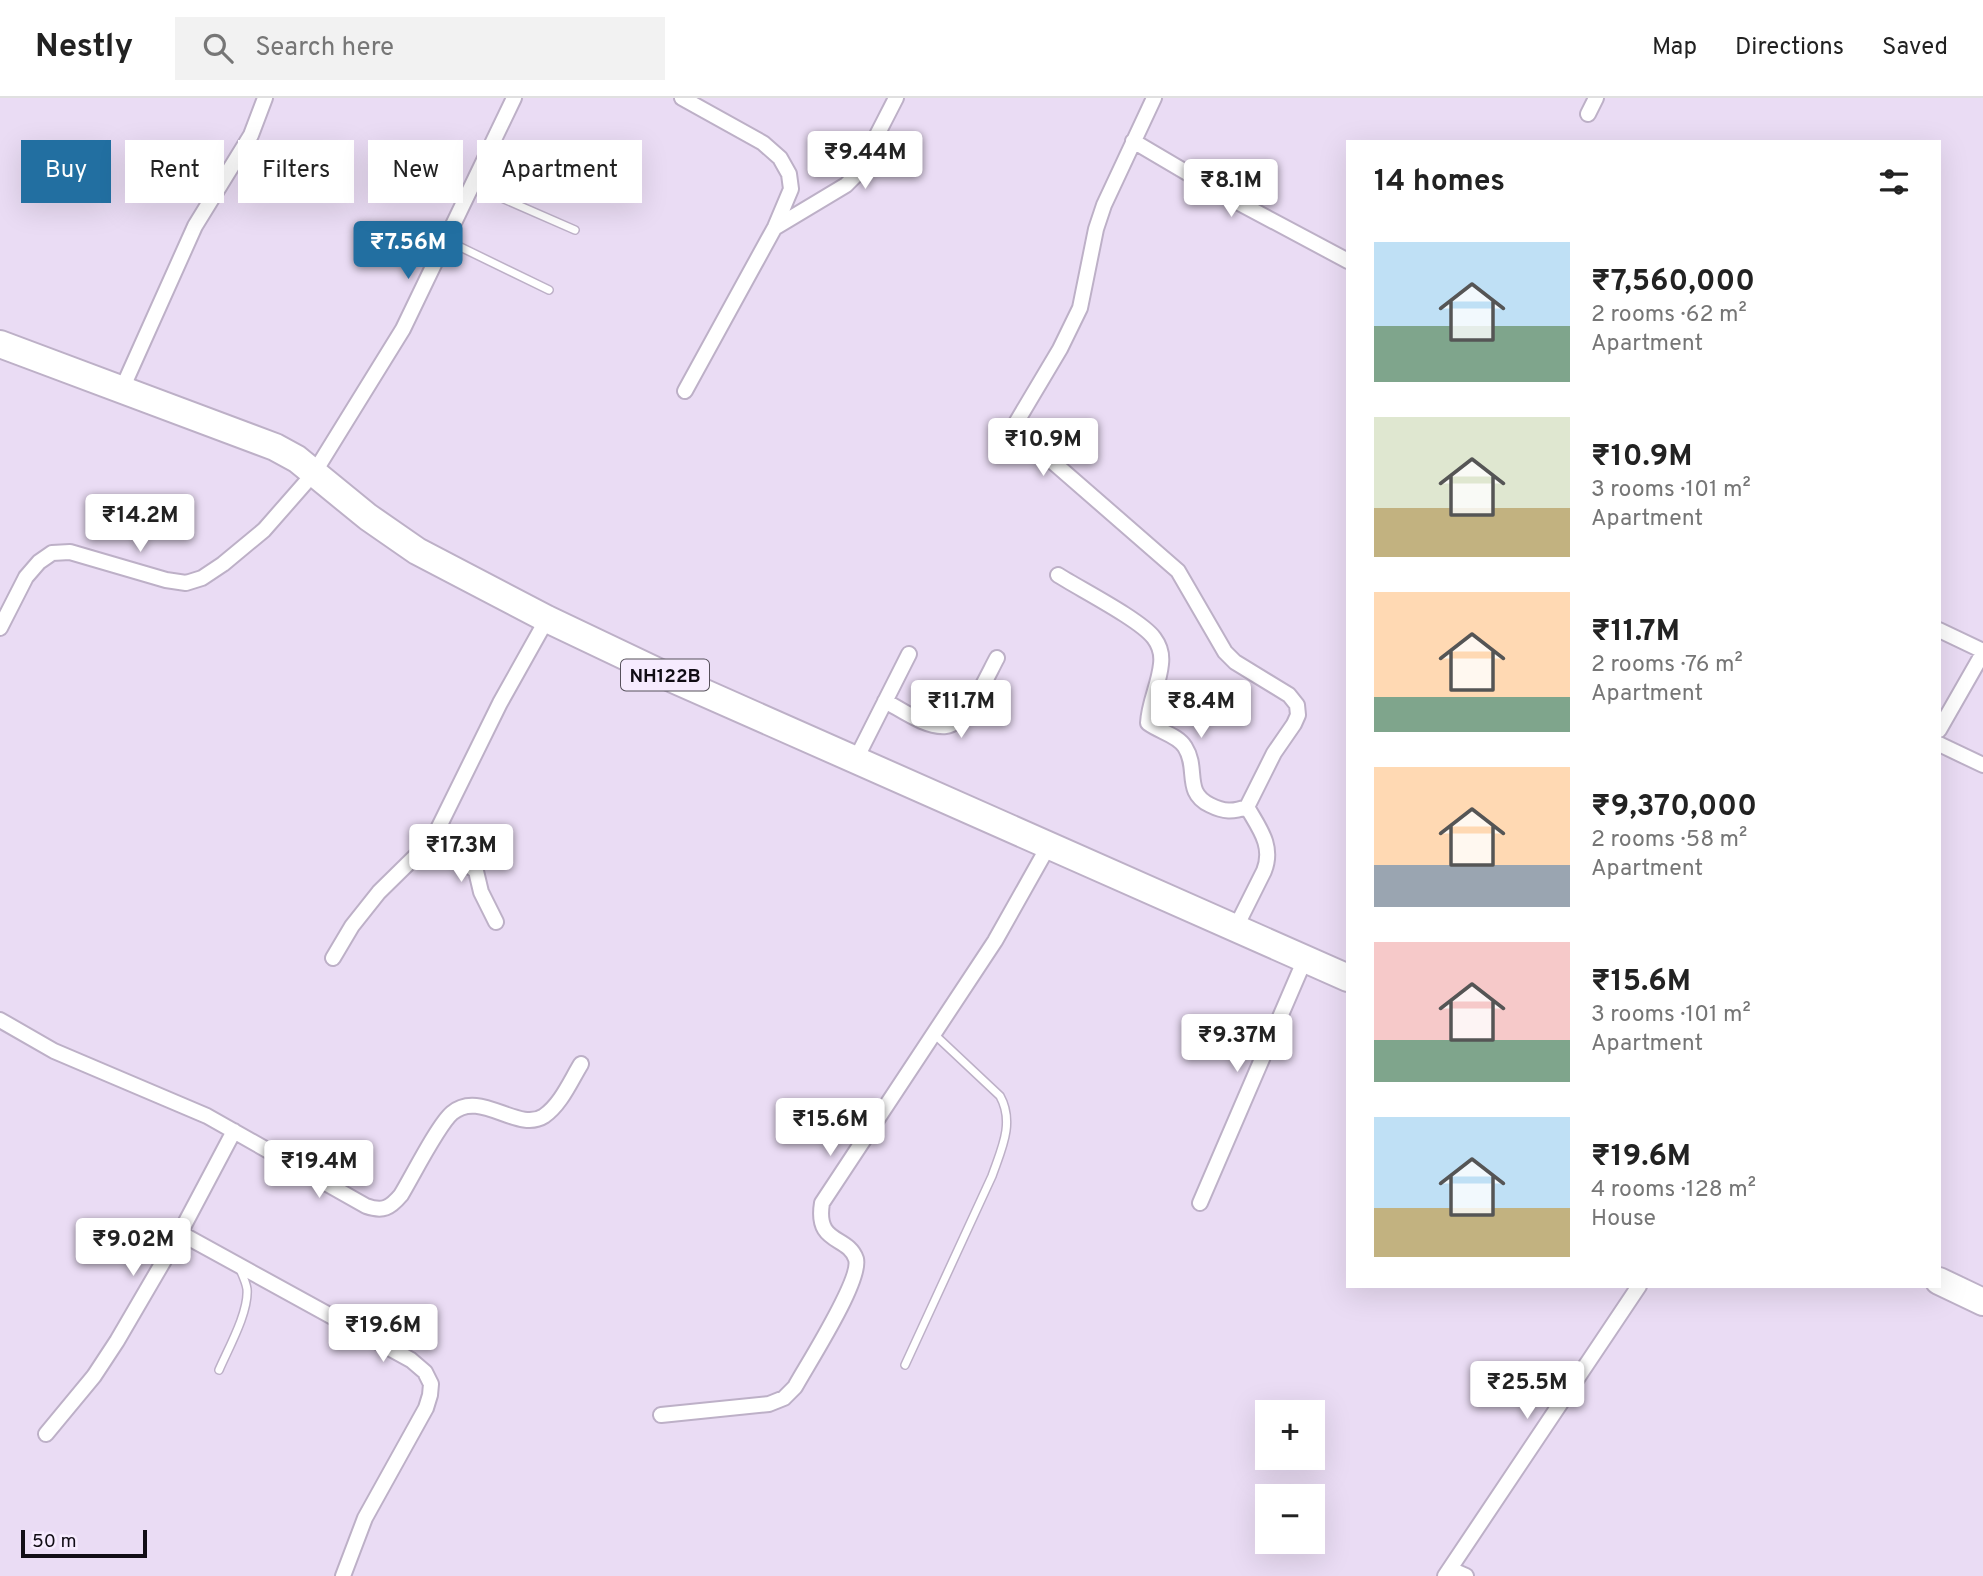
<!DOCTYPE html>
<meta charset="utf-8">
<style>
:root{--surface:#fff;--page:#f2f2f2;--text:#222;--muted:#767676;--line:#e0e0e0;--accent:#226fa1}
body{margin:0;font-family:Overpass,sans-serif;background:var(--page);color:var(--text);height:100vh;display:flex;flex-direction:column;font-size:26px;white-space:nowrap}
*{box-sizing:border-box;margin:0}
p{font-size:23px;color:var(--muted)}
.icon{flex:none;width:38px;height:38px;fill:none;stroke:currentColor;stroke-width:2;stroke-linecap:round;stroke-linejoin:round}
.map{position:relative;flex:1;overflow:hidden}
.sheet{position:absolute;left:1346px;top:42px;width:595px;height:1148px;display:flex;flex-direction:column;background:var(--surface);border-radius:0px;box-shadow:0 7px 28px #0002}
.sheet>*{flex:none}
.guide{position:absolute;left:21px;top:42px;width:665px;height:63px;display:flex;gap:14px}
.controls{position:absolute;left:1255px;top:1302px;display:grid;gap:14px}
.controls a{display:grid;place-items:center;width:70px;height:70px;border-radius:0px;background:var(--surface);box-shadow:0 7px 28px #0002;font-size:35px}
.scale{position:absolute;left:21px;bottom:18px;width:126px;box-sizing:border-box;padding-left:7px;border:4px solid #110d15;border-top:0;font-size:19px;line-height:24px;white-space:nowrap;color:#110d15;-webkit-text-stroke:5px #f6ebfe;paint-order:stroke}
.price{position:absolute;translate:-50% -60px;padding:0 16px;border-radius:7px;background:#fff;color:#222;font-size:23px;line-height:46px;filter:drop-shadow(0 2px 4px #0008)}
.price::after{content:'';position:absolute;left:50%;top:42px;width:21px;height:16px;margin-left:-10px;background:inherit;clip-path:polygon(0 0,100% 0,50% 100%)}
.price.active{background:var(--accent);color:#fff}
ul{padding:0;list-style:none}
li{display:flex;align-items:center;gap:21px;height:175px;padding:0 28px}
li span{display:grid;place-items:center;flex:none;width:196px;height:140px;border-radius:0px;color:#555}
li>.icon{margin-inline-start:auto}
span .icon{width:84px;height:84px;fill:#fffc;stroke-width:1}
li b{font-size:30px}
h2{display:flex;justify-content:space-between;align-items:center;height:84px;padding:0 28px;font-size:30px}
.pill{padding:0 24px;border-radius:0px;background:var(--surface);box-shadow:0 7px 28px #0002;font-size:24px;line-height:63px}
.pill.active{background:var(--accent);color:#fff}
header{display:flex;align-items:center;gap:42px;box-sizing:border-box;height:98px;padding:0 35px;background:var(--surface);border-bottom:2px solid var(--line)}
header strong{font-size:33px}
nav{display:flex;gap:38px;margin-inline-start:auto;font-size:24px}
.search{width:490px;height:63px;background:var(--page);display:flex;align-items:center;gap:18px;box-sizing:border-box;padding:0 24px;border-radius:0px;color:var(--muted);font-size:26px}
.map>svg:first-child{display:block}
</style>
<header>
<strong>Nestly</strong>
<div class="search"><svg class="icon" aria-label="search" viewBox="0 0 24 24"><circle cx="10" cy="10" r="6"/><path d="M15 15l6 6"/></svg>Search here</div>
<nav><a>Map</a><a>Directions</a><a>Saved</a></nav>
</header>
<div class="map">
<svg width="1983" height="1478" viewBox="0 0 1983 1478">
<rect width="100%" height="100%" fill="#eadcf4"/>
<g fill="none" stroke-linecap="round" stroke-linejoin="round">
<defs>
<path id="lane" d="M472,87L575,132
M446,142L549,192
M905,1267L992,1078C1001,1052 1015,1025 1000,998L934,936
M219,1272C228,1251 249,1214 247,1191C246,1184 242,1176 239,1169"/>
<path id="street" d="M682,0L763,45L780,60L789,76L791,91L775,129L685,293
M1154,0L1104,107L1096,131L1080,210L1060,251L1016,325L1015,331L1178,473L1225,554L1235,564L1289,597L1297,607L1298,617L1294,626L1274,655L1247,709
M1588,16L1596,0
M1133,43L1228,99L1348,163
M776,129L846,87L857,76L896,0
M122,291L195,128L251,37L265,0
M1058,477C1080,491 1141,522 1154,540C1160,548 1162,558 1161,566C1159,587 1149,604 1148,625C1160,634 1178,637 1185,649C1199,671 1183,694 1210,707C1224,714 1233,714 1247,709C1259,730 1274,748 1264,773L1235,831
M0,530L26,479L39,464L52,455L70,454L166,482L186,485L202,480L223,466L264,432L314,375L403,231L514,0
M1939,532L1983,553
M885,603C902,612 926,630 946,628C967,626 987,578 997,560
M1939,632L1983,555
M1939,646L1983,667
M856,661L909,556
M433,741L476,773L481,794L496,824
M333,860L352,828L379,794L433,741L500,605L547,521
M0,922L54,953L207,1018L366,1108C383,1114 390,1110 401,1097C412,1079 438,1027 452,1015C480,991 518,1035 544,1018C561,1006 570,984 581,966
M1200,1105L1305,861
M180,1135L411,1262L425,1274L431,1286L430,1297L426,1310L365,1420L343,1478
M661,1317L769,1306L784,1300L795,1289C807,1267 862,1182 856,1161C848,1137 815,1147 822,1105L995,843L1049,747
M46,1336L94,1278L117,1243L180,1135L234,1033
M1450,1471L1466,1478
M1445,1478L1639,1188"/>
<path id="highway" d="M0,246L275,349L297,361L368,419L417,453L547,521L673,581L1348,880
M1939,1183L1983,1204"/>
</defs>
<use href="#lane" stroke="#bdb0c7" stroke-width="10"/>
<use href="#street" stroke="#bdb0c7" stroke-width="18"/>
<use href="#highway" stroke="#bdb0c7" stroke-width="30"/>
<use href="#lane" stroke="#fff" stroke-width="7"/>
<use href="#street" stroke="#fff" stroke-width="14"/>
<use href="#highway" stroke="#fff" stroke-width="26"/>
</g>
<g text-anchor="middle" stroke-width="7" stroke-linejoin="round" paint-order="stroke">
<rect fill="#f6ebfe" stroke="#56505b" stroke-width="2" x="621" y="561.5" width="88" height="31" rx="5"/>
<g font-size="19" font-weight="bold" fill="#110d15">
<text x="665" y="584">NH122B</text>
</g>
</g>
</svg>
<div class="controls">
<a>+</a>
<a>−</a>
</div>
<div class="scale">50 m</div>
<b class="price" style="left:865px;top:93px">₹9.44M</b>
<b class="price" style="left:1231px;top:121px">₹8.1M</b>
<b class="price active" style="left:408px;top:183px">₹7.56M</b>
<b class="price" style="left:1043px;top:380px">₹10.9M</b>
<b class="price" style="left:140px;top:456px">₹14.2M</b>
<b class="price" style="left:961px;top:642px">₹11.7M</b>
<b class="price" style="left:1201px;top:642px">₹8.4M</b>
<b class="price" style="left:461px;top:786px">₹17.3M</b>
<b class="price" style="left:1237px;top:976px">₹9.37M</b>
<b class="price" style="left:830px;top:1060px">₹15.6M</b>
<b class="price" style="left:319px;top:1102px">₹19.4M</b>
<b class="price" style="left:133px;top:1180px">₹9.02M</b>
<b class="price" style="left:383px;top:1266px">₹19.6M</b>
<b class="price" style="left:1527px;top:1323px">₹25.5M</b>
<div class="guide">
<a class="pill active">Buy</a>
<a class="pill">Rent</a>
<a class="pill">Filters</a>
<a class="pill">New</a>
<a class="pill">Apartment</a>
</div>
<section class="sheet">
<h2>14 homes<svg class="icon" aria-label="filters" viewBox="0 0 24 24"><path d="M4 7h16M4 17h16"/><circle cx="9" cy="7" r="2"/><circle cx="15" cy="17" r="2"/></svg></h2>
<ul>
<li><span style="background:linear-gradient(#bfe0f5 60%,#7fa58c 0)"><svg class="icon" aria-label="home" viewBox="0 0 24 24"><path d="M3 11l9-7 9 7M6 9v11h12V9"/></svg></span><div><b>₹7,560,000</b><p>2 rooms · 62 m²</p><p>Apartment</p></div></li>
<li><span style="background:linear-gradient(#dfe7d0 65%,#c2b280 0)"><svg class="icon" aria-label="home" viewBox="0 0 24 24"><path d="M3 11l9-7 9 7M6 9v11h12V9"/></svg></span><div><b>₹10.9M</b><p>3 rooms · 101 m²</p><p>Apartment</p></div></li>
<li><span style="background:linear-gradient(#ffd9b3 75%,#7fa58c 0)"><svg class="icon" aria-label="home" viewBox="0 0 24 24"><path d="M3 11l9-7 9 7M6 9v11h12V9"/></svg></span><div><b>₹11.7M</b><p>2 rooms · 76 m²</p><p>Apartment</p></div></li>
<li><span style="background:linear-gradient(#ffd9b3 70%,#9aa5b1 0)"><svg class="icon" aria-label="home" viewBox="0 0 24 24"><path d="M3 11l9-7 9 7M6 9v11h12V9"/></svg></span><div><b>₹9,370,000</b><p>2 rooms · 58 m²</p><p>Apartment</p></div></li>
<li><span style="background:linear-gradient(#f6c9c9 70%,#7fa58c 0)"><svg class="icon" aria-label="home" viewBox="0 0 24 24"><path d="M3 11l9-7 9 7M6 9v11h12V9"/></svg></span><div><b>₹15.6M</b><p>3 rooms · 101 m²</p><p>Apartment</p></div></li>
<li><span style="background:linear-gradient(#bfe0f5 65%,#c2b280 0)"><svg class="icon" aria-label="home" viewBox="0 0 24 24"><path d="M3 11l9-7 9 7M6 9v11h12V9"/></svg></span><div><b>₹19.6M</b><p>4 rooms · 128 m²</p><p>House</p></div></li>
</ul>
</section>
</div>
